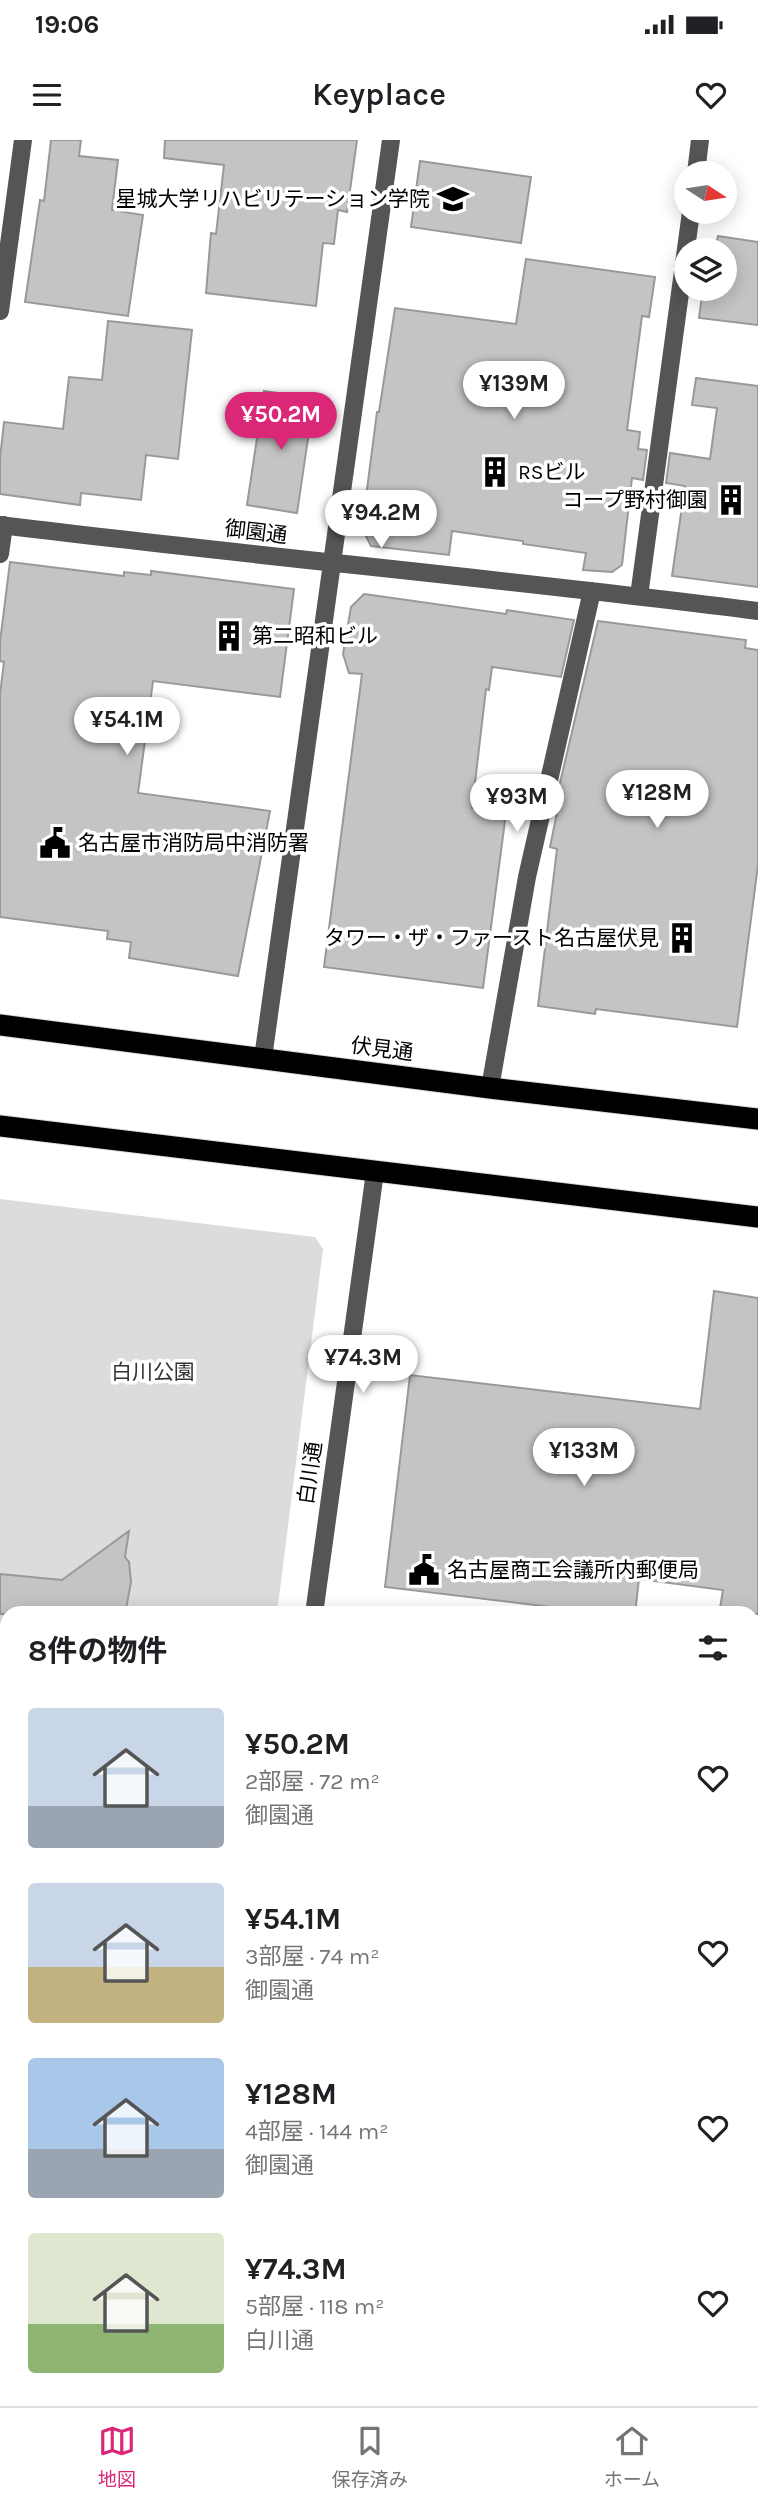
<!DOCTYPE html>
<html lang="ja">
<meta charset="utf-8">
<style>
:root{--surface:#fff;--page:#f2f2f2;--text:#202124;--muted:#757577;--line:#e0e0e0;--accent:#db2777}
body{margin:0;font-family:Karla,"Noto Sans JP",sans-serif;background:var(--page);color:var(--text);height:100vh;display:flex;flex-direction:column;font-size:26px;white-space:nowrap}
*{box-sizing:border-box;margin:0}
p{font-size:23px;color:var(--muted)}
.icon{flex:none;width:38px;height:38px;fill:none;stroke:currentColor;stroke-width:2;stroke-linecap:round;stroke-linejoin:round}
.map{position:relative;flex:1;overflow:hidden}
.drawer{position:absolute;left:0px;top:1466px;width:760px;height:800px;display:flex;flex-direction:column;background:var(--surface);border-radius:21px 21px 0 0;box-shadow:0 4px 18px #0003}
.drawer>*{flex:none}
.needle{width:46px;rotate:102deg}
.controls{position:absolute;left:674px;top:21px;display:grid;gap:14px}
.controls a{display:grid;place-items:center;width:63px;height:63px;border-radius:50%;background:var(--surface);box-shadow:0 4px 18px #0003;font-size:35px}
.price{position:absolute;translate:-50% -60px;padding:0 16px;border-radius:24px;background:#fff;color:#222;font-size:23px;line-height:46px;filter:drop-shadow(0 2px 4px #0008)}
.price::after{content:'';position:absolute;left:50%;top:42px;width:21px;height:16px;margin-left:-10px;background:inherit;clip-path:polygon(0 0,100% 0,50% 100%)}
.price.selected{background:var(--accent);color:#fff}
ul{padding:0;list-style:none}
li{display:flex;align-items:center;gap:21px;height:175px;padding:0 28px}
li span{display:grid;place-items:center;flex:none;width:196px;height:140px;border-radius:7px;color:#555}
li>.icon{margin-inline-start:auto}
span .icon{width:84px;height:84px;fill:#fffc;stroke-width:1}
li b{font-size:30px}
h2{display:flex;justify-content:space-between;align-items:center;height:84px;padding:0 28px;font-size:30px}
.status{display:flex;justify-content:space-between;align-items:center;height:49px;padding:0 35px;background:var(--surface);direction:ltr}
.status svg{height:19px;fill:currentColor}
header{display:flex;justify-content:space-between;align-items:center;height:91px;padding:0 28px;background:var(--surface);font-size:32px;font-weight:600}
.dock{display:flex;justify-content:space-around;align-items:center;height:98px;border-top:2px solid var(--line);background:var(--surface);font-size:19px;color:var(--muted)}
.dock a{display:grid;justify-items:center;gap:4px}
.dock .selected{color:var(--accent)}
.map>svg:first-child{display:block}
</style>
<div class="status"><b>19:06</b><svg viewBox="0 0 49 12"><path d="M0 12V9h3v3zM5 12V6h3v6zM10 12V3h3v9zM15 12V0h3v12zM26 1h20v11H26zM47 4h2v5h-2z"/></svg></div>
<header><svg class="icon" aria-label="menu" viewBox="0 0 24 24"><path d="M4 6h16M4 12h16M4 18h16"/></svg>Keyplace<svg class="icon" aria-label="heart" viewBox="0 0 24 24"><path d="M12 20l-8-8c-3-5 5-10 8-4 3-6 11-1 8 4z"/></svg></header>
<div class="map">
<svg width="758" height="2266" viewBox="0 0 758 2266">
<rect width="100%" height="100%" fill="#fff"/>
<path fill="#dcdcdc" d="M0,1059L315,1097L323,1109L277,1473L7,1474V2259H175L174,2266H0Z"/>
<path fill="#c4c4c4" stroke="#999" stroke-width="2" d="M51,0H81L79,16L118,20L112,70L143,75L128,176L25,162L40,60L44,61Z
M165,0H357L347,72L338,70L334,104L323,103L316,166L206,153L211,93L216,94L224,25L164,18Z
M420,21L531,37L521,103L411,87Z
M718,96L758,102V185L699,178L703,149H724V110H712L713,104H716Z
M526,119L655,137L649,177L642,176L627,290L640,292L638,309L647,310L643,340L632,338L622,425L612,432L583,430L586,413L523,404V401L452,391L449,415L371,406L362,388L377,272H379L395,168L516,184Z
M108,181L192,190L178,319L146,315L141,360L81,353L80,365L0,354V318L4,282L63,289L69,237L102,240Z
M696,238L758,246V447L672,436L685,346L666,343L670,313L710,319L717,268L692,265Z
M264,251L314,258L297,373L247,365Z
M10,422L124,436V432L151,435V431L294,449L280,557L153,541L138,653L270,671L238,836L129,818L131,802L107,799L108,791L0,777V554L4,522L0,521V502Z
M364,454L506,474L507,470L574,480L561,537L492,527L489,550L486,549L472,668L506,673L483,848L324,827L362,534L349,533L343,514L351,467Z
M598,481L746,500L745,508L758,510V725L737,887L596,869L595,874L538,866L557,709L550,707L562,648L559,647Z
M714,1151L758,1158V1474H719L723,1450L639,1439L635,1474H609L385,1447L410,1235L700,1269Z
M129,1391L125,1417L129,1422L131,1442L125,1474H0V1434L62,1440Z"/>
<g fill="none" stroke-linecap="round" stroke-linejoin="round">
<defs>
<path id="highway" d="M0,885L490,948L758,979
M0,986L758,1077"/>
</defs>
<use href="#highway" stroke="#dbdbdb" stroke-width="23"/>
<path stroke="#555" stroke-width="18" d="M696,33L700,0
M0,171L23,0
M0,385C252,416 506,439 758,471
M0,414L4,385
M639,456L691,72
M263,918L391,0
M490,948L527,737L592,451
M314,1474L375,1032
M752,1560L758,1561
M752,2080L758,2081
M752,2153L758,2109
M209,2266L210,2259
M739,2266L740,2259"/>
<use href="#highway" stroke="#000" stroke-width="21"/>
</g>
<defs>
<symbol id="university-bare" viewBox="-9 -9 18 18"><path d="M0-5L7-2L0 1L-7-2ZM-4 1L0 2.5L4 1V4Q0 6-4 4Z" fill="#000" stroke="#fff" stroke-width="2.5" paint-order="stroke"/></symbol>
<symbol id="building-bare" viewBox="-9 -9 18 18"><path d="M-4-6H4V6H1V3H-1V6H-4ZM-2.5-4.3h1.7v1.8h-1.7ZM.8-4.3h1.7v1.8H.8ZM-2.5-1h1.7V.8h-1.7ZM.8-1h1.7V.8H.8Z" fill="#000" stroke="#fff" stroke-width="2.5" paint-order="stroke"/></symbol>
<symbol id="civic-bare" viewBox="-9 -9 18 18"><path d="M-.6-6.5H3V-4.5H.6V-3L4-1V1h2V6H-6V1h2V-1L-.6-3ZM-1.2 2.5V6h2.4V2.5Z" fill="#000" stroke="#fff" stroke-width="2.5" paint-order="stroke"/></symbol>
</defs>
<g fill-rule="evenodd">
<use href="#university-bare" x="431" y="37" width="44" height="44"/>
<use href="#building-bare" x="473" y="310" width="44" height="44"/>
<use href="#building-bare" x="709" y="338" width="44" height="44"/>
<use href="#building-bare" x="207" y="474" width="44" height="44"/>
<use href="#civic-bare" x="33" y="681" width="44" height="44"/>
<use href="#building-bare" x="660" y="776" width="44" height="44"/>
<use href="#civic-bare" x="402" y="1408" width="44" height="44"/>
</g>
<g text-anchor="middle" stroke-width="7" stroke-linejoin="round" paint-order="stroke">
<g font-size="21" fill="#000" stroke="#fff" text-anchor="start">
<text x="430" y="66" text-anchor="end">星城大学リハビリテーション学院</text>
<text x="518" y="339">RSビル</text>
<text x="708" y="367" text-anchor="end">コープ野村御園</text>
<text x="252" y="503">第二昭和ビル</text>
<text x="78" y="710">名古屋市消防局中消防署</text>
<text x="659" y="805" text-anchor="end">タワー・ザ・ファースト名古屋伏見</text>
<text x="447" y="1437">名古屋商工会議所内郵便局</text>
</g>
<g font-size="21" fill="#000" stroke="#fff">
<text transform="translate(256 392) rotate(7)" y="7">御園通</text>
<text transform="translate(382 909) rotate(7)" y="7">伏見通</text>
<text transform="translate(310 1333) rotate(-82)" y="7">白川通</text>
</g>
<g font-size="21" fill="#333" stroke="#fff">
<text x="153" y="1239">白川公園</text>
</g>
</g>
</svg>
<div class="controls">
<a><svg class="needle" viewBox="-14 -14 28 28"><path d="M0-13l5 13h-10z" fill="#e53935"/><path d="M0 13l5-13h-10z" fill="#757577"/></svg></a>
<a><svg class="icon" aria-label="layers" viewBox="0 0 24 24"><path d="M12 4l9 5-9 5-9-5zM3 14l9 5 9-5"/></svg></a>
</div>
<b class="price" style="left:514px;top:281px">¥139M</b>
<b class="price selected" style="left:281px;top:312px">¥50.2M</b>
<b class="price" style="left:381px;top:410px">¥94.2M</b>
<b class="price" style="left:127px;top:617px">¥54.1M</b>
<b class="price" style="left:657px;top:690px">¥128M</b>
<b class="price" style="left:517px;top:694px">¥93M</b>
<b class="price" style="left:363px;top:1255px">¥74.3M</b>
<b class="price" style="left:584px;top:1348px">¥133M</b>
<section class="drawer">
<h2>8件の物件<svg class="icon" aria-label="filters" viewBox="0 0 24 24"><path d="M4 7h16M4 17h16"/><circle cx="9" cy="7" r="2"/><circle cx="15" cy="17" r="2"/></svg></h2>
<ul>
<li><span style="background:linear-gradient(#c9d6e8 70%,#9aa5b1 0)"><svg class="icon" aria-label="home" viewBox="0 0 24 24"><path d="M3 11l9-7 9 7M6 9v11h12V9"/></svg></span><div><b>¥50.2M</b><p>2部屋 · 72 m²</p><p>御園通</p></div><svg class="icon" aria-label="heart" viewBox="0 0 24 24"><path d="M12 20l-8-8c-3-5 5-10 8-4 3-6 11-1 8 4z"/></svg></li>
<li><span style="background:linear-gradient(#c9d6e8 60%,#c2b280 0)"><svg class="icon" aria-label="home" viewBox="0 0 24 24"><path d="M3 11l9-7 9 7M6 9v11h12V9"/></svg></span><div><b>¥54.1M</b><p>3部屋 · 74 m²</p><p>御園通</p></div><svg class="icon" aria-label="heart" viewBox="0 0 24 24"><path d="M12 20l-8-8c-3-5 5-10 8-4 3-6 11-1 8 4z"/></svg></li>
<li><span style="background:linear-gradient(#a9c7e8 65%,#9aa5b1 0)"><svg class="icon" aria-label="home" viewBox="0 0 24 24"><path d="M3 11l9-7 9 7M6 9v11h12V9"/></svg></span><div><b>¥128M</b><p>4部屋 · 144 m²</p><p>御園通</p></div><svg class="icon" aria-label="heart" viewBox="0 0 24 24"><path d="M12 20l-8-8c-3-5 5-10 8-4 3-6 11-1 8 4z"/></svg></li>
<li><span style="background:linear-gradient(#dfe7d0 65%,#8fb573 0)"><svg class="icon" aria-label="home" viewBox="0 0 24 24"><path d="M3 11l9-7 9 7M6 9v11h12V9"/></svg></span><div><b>¥74.3M</b><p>5部屋 · 118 m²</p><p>白川通</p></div><svg class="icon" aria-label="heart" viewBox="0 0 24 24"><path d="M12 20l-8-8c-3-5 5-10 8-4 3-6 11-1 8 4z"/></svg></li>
</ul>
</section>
</div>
<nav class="dock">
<a class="selected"><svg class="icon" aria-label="map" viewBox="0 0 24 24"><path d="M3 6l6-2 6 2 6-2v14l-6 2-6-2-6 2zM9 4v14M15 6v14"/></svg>地図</a>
<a><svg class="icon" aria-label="saved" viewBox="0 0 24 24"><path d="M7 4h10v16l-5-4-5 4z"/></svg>保存済み</a>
<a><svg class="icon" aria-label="home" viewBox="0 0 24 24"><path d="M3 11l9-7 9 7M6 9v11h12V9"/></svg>ホーム</a>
</nav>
